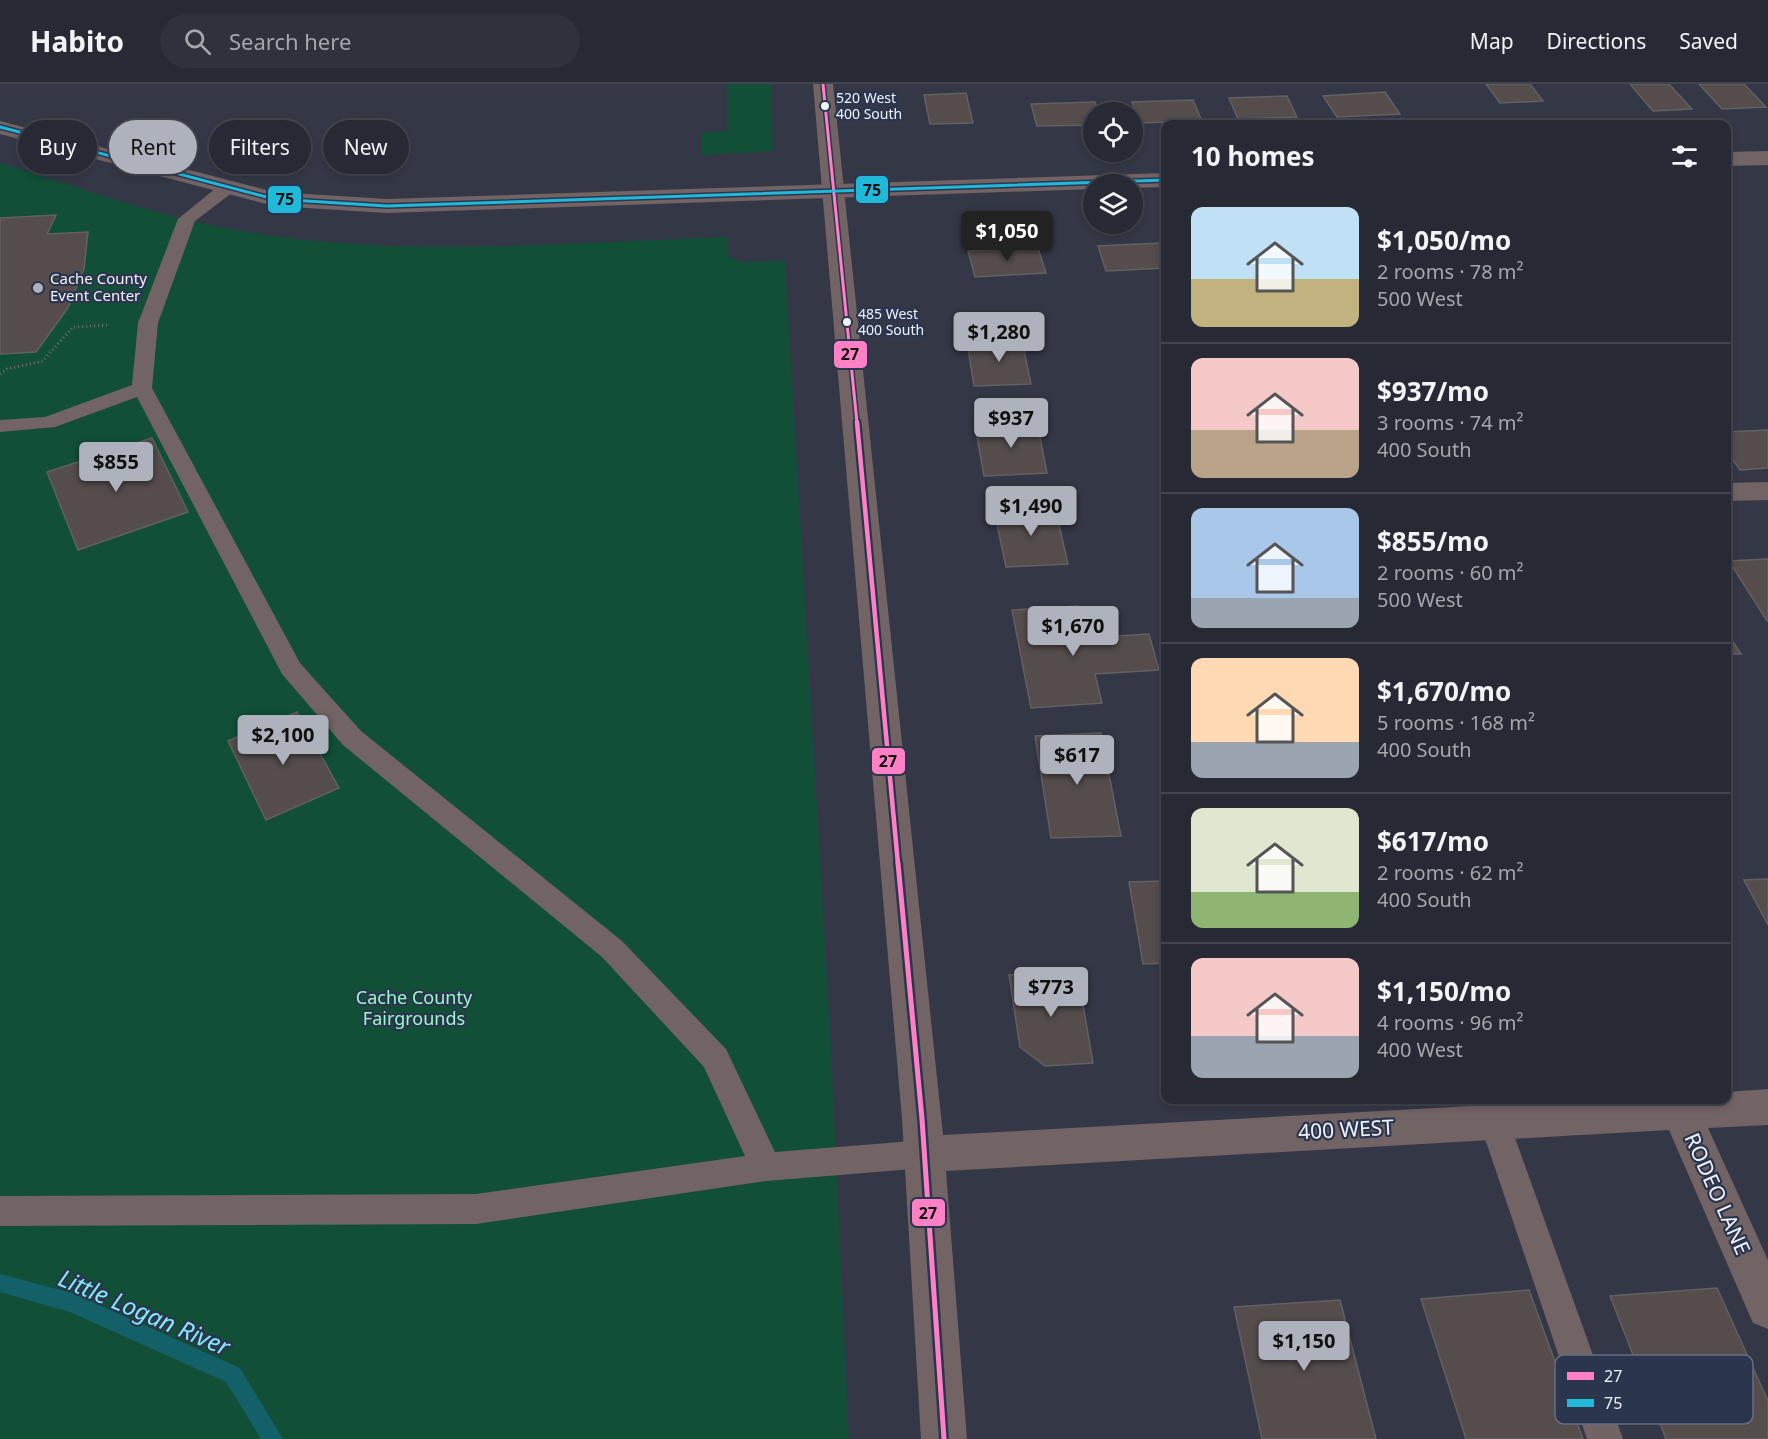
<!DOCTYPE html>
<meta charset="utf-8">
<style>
:root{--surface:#272a34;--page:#2f323c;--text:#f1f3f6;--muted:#a4a7ac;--line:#43464f;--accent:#aeb2bd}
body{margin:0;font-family:"Noto Sans",sans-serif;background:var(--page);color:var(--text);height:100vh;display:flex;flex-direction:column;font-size:22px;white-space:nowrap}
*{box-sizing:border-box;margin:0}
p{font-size:20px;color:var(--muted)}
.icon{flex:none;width:33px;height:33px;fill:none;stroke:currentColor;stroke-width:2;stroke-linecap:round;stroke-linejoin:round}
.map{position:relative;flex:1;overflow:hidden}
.panel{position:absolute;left:1161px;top:36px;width:570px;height:984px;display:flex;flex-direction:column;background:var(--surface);border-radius:12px;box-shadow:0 3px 9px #0003,0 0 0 2px var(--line)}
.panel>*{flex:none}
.guide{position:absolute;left:18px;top:36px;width:570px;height:54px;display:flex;gap:12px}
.fabs{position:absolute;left:1083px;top:18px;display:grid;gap:12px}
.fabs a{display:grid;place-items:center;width:60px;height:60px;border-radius:50%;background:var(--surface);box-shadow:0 3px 9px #0003,0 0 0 2px var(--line);font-size:30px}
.price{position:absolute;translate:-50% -51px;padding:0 14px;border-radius:6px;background:var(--accent);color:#111;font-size:20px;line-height:39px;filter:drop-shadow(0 2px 3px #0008)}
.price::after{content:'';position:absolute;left:50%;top:36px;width:18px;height:14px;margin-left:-9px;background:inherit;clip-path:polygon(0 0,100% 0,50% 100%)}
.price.on{background:#222;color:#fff}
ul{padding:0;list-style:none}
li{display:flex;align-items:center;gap:18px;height:150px;padding:0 30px}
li+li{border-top:2px solid var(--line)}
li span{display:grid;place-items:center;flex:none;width:168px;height:120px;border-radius:12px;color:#555}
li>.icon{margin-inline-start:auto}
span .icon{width:72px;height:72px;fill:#fffc;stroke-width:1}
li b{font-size:26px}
h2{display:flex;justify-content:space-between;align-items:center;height:72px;padding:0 30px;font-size:26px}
.tag{padding:0 21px;border-radius:27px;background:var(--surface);box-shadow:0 3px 9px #0003,0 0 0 2px var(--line);font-size:21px;line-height:54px}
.tag.on{background:var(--accent);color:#111}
header{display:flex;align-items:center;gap:36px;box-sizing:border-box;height:84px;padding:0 30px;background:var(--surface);border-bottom:2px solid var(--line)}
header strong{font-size:28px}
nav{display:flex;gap:33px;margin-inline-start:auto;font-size:21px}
.search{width:420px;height:54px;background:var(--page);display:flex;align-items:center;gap:15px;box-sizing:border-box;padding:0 21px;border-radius:33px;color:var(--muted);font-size:22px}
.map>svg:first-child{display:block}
</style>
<header>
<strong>Habito</strong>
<div class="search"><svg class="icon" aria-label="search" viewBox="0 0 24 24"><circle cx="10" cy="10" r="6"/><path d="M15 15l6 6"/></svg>Search here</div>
<nav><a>Map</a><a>Directions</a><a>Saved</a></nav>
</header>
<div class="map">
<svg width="1768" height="1355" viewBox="0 0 1768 1355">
<rect width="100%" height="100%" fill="#343846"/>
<path fill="#114f37" d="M727,0H771L773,67L702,71V49L727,47Z
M0,79C68,100 136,125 205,140C376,177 553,159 727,153L728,172L742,178L785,177L830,945L849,1355H0Z"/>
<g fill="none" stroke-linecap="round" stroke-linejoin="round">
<path fill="#146069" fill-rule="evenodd" d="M0,1190L72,1209L240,1284L283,1355H261L226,1298L70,1228L0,1208Z"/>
</g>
<path fill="#544d4c" stroke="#626062" stroke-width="1.5" d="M1486,0H1530L1543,17L1500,19Z
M1630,0H1669L1692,25L1653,27Z
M1699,0H1744L1766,23L1722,25Z
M1385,8L1400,30L1337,33L1323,12Z
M966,9L973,39L930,40L924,11Z
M1287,12L1297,33L1238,35L1229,14Z
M1193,16L1202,37L1139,39L1132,18Z
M1095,18L1099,28H1094V41L1037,42L1031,20Z
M56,131L47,150L88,148L84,185L68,224L36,268L0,270V134Z
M1160,159L1166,172V184L1106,187L1098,162Z
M1038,164L1046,189L975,193L968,167Z
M1022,256L1031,300L974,302L967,258Z
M1037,338L1047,389L984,392L975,341Z
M1768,346V384L1740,386L1726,366V348Z
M152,354L188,428L78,466L47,388Z
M1055,423L1068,480L1006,483L994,426Z
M1768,475V537H1767L1729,477Z
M1078,522L1086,554L1149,550L1159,586L1095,590L1102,619L1031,624L1012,526Z
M1726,547L1741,570H1726Z
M297,628L339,704L266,736L228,657Z
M1101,649L1121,752L1051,754L1035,652Z
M1768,795V841L1744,796Z
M1166,797V879L1143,880L1129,798Z
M1077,886L1093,979L1045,982L1020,963L1009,891Z
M1717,1204L1768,1317V1355H1666L1610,1212Z
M1529,1206L1583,1355H1466L1421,1215Z
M1340,1216L1376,1355H1262L1234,1223Z"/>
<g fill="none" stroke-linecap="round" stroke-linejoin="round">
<path stroke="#756e71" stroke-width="3" stroke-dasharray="1 3" stroke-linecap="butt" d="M0,290L7,285L43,277L73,243L110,241"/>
<path fill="#726365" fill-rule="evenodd" d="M227,99L233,100L236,104L233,108L195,137L158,239L152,304L300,579L361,647L622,857L726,965L775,1068L925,1056L936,1060L941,1070L936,1080L925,1084L766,1097L476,1140L0,1142V1112L476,1110L745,1072L704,983L602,873L343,661L282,590L137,313L55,343L0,348V336L45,333L132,301L138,239L178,135L221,100Z
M1494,1023L1505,1027L1509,1037L1623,1355H1587L1479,1037L1483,1027Z"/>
<path fill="#726365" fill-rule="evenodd" d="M813,0H833L943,1051L1582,1016H1726V1008L1768,1005V1041L1708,1044L1768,1176V1245L1753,1239L1669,1046L946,1087L967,1355H921L902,1035Z
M1768,398V416L1726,417V399Z"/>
<path fill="#726365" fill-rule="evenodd" d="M0,37L274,108L387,115L1166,89V103L1132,104V100H1094V105L387,129L274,122L0,50Z
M1768,67V81L1726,82V68Z"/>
<defs>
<path id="bus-1-far2" d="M823,0L857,339"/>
<path id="bus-1-far1" d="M857,338L898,780"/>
<path id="bus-1" d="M898,779L922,1035L944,1355"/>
<path id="bus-2" d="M0,43L274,115L387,122L1166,96"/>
</defs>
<use href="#bus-1-far2" stroke="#2c354e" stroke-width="6"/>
<use href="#bus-1-far1" stroke="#2c354e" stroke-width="9"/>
<use href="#bus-1" stroke="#2c354e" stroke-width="10"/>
<use href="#bus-2" stroke="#2c354e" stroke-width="6"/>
<use href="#bus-1-far2" stroke="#ff80c5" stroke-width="3"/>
<use href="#bus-1-far1" stroke="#ff80c5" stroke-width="4.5"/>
<use href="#bus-1" stroke="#ff80c5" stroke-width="5"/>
<use href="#bus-2" stroke="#20b9da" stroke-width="3"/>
</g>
<g fill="#eff3fd" stroke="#2c354e" stroke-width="2">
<circle cx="825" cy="22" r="5"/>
<circle cx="847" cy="238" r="5"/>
</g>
<circle fill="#aeb2bd" stroke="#2c354e" stroke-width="2" cx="38" cy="204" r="6"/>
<g text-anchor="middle" stroke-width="4.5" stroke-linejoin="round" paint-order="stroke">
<g font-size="14" fill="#eff3fd" stroke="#2c354e" text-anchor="start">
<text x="836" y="19">520 West<tspan x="836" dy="16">400 South</tspan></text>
<text x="858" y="235">485 West<tspan x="858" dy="16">400 South</tspan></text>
</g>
<g font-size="15" fill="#eff3fd" stroke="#2c354e" text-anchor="start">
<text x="50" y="200">Cache County<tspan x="50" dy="17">Event Center</tspan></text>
</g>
<g font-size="18" fill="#96fbc5" stroke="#2c354e">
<text x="414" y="920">Cache County<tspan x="414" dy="21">Fairgrounds</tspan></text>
</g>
<g font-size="21" fill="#eff3fd" stroke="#2c354e">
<text transform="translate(1346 1046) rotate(-3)" y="7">400 WEST</text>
<text transform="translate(1717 1110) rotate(66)" y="7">RODEO LANE</text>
</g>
<g font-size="24" font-style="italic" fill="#83eaf8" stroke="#2c354e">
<text transform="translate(144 1229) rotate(23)" y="8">Little Logan River</text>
</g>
</g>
<rect x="1555" y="1271" width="198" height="69" rx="9" fill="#2c354e" stroke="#666e82" stroke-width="1.5"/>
<rect x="1567" y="1288" width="27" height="8" fill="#ff80c5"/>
<rect x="1567" y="1315" width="27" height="8" fill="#20b9da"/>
<g font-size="16" fill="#eff3fd">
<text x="1604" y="1298">27</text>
<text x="1604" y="1325">75</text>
</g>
<g stroke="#2c354e" stroke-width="2">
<rect x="855" y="91" width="34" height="29" rx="6" fill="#20b9da"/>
<rect x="267" y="101" width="35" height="29" rx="6" fill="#20b9da"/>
<rect x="833" y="256" width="35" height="29" rx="6" fill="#ff80c5"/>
<rect x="871" y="663" width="35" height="28" rx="6" fill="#ff80c5"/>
<rect x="911" y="1114" width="35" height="29" rx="6" fill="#ff80c5"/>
</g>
<g font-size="16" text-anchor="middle" font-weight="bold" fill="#111">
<text x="872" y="112">75</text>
<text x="285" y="121">75</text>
<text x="850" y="276">27</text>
<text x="888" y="683">27</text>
<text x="928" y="1135">27</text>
</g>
</svg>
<div class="fabs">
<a><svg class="icon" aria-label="locate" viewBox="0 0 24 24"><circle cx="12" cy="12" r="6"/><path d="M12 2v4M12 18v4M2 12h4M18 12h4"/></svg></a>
<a><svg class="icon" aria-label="layers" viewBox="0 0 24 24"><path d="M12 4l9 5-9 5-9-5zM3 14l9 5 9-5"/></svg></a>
</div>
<b class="price on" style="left:1007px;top:178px">$1,050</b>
<b class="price" style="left:999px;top:279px">$1,280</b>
<b class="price" style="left:1011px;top:365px">$937</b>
<b class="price" style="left:116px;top:409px">$855</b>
<b class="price" style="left:1031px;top:453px">$1,490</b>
<b class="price" style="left:1073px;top:573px">$1,670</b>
<b class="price" style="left:283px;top:682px">$2,100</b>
<b class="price" style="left:1077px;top:702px">$617</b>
<b class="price" style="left:1051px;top:934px">$773</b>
<b class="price" style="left:1304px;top:1288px">$1,150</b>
<div class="guide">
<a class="tag">Buy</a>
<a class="tag on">Rent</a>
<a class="tag">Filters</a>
<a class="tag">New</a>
</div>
<section class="panel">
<h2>10 homes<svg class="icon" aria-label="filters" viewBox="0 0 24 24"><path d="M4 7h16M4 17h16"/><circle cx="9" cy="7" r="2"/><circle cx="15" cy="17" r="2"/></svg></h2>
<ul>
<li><span style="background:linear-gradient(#bfe0f5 60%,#c2b280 0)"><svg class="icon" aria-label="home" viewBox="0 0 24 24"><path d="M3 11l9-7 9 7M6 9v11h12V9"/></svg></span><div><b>$1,050/mo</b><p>2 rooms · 78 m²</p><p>500 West</p></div></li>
<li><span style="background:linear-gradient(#f6c9c9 60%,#b9a48a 0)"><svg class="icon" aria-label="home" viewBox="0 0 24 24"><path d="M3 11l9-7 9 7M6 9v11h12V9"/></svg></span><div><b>$937/mo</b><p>3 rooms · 74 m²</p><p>400 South</p></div></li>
<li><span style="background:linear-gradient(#a9c7e8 75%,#9aa5b1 0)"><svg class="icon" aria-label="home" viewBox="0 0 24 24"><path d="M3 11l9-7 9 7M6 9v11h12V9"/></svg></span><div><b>$855/mo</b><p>2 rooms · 60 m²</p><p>500 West</p></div></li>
<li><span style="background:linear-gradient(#ffd9b3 70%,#9aa5b1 0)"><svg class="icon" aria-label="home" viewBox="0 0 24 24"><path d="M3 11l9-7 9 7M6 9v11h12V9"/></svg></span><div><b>$1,670/mo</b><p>5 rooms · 168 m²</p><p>400 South</p></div></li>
<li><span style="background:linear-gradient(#dfe7d0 70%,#8fb573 0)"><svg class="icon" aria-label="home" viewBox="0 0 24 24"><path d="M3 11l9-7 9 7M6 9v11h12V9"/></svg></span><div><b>$617/mo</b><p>2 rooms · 62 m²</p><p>400 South</p></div></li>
<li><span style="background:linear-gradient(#f6c9c9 65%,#9aa5b1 0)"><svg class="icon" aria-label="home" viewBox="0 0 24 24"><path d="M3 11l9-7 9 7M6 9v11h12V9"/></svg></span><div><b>$1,150/mo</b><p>4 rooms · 96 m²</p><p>400 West</p></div></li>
</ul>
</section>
</div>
